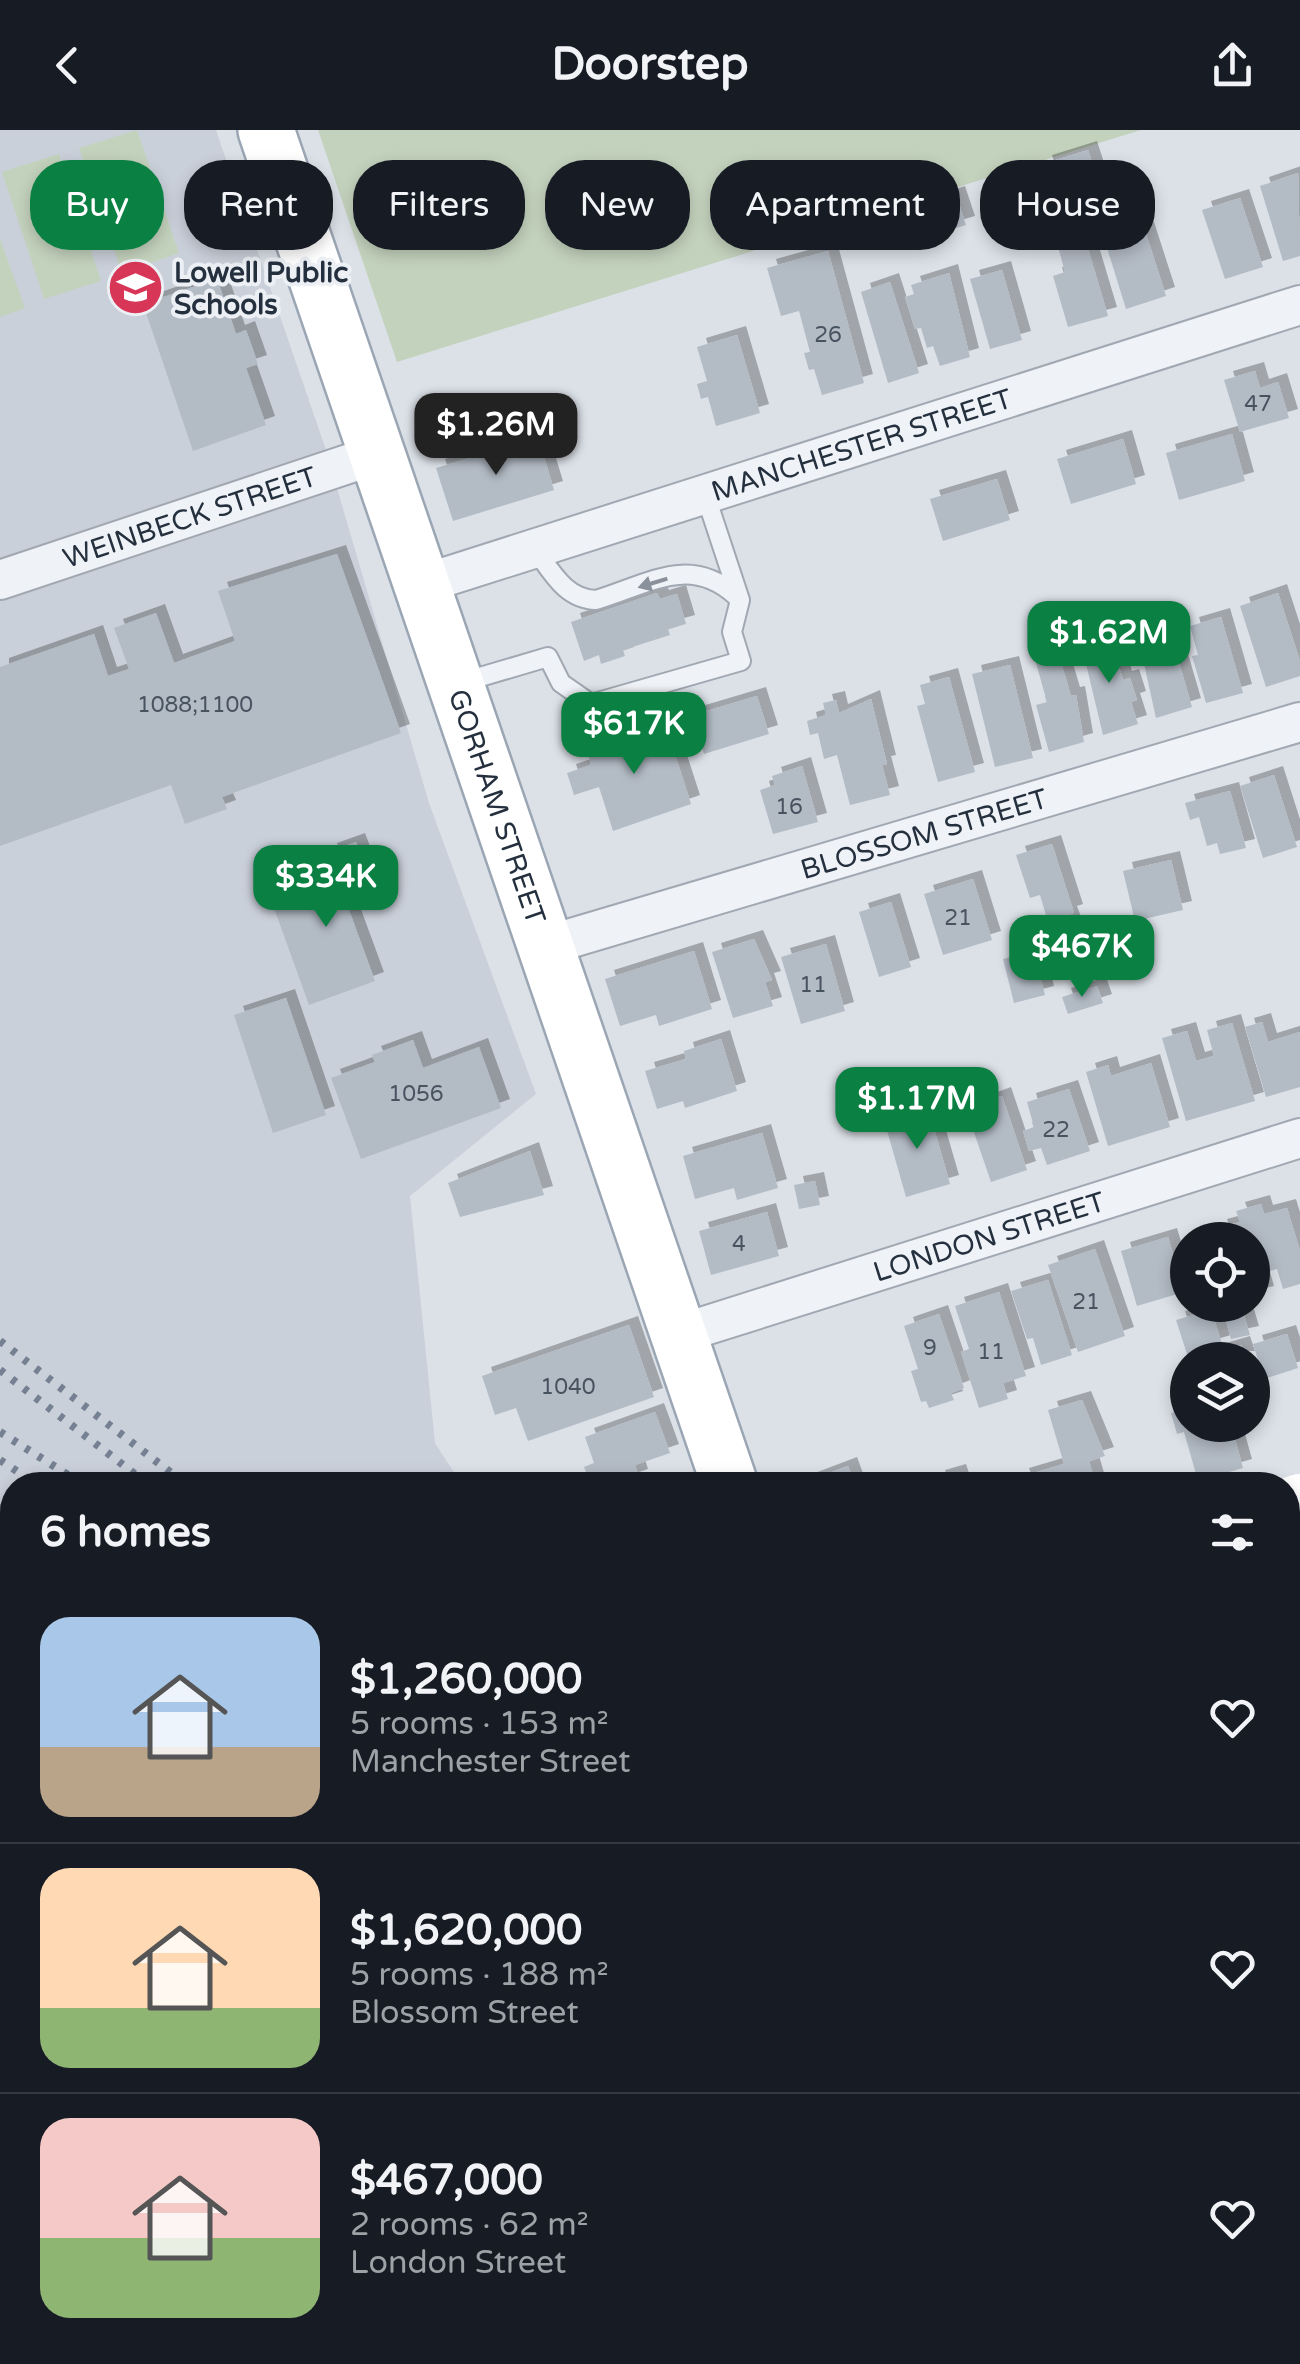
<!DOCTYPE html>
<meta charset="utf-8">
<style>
:root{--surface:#171b24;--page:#242831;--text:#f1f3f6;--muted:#9ea1a6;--line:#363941;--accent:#0b8043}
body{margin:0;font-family:"Varela Round",sans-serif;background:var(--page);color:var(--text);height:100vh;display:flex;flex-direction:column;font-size:38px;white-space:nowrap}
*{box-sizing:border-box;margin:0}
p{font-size:32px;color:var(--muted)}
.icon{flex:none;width:55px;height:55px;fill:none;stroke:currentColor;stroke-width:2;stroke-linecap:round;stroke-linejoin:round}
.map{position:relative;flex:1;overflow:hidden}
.side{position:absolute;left:0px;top:1342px;width:1300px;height:892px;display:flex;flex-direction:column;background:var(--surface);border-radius:40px 40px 0 0;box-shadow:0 5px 15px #0003}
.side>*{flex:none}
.guide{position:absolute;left:30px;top:30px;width:1240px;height:90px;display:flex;gap:20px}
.buttons{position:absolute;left:1170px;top:1092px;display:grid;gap:20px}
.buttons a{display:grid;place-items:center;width:100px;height:100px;border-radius:50%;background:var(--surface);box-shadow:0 5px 15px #0003;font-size:50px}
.price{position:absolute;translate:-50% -85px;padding:0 22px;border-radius:20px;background:var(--accent);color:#fff;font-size:32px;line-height:65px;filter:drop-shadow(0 2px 5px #0008)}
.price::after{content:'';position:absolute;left:50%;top:60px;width:30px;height:22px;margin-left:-15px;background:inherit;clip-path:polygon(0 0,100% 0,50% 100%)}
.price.active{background:#222;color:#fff}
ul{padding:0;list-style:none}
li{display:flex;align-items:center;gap:30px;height:250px;padding:0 40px}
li+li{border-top:2px solid var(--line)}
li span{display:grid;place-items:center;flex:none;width:280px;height:200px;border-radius:30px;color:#555}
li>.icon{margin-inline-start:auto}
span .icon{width:120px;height:120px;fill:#fffc;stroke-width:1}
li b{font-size:42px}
h2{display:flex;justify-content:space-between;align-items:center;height:120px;padding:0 40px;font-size:42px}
.tag{padding:0 35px;border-radius:40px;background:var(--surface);box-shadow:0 5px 15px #0003;font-size:35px;line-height:90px}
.tag.active{background:var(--accent);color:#fff}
header{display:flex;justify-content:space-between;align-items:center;height:130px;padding:0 40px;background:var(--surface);font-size:45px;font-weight:700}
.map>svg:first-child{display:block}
</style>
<header><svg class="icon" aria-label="back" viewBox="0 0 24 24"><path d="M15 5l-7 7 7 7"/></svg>Doorstep<svg class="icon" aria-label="share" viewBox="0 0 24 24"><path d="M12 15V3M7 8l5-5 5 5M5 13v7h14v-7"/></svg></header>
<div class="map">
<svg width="1300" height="2234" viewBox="0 0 1300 2234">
<defs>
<filter id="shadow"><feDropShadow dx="9" dy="-9" stdDeviation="0" flood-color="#0004"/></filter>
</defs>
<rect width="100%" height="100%" fill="#dce1e8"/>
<path fill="#cad0da" d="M0,0H216L325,317L429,673L536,964L410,1066L435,1313L462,1355H12V1773L0,1760Z
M1300,1742V2234H939L938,2223L1288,2222V1745Z"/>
<path fill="#c3d2bd" d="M137,0L179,123L122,143L79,18Z
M318,0H1141L397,232Z
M59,24L101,151L44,169L2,42Z
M0,109L25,178L0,187Z"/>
<path fill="#b3bbc5" filter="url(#shadow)" d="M1088,20L1100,57L1074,65L1072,59L1052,65L1043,34Z
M1298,43L1300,126L1283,131L1260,56Z
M1013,44L1025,86L1000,93L988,51Z
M956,65L966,95L942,102L932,73Z
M1240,68L1263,137L1225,149L1202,80Z
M1137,76L1166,166L1126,179L1103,105L1108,103L1103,87Z
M1082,99L1108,186L1068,197L1053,146L1065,142L1055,106Z
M828,121L864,253L822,265L814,239L809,240L804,223L810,222L799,181L781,186L767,138Z
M1002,140L1022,210L990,219L970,149Z
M949,143L970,227L940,236L933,216L927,218L921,198L915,199L905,167L914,164L911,155Z
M217,149L236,204L246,200L258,234L246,238L266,295L193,321L143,174Z
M890,152L919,243L888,253L861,162Z
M737,205L760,283L716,296L708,267L701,269L697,254L707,251L697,217Z
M1255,241L1260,258L1278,252L1289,288L1240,302L1224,250Z
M536,301L554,360L453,391L436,338L507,317L505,310Z
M1232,304L1245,351L1179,370L1166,323Z
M1123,309L1136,354L1071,374L1057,329Z
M997,349L1010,390L943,411L930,369Z
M337,424L401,603L222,667L227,679L185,694L171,655L0,716V537L94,504L108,546L129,539L114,498L156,483L174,533L235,511L218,461Z
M657,463L660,469L677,464L686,494L668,499L670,505L623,520L625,526L601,534L599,525L584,531L571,492Z
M1278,463L1300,531V546L1266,557L1240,476Z
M1221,487L1243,563L1206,573L1192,526L1198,525L1190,496Z
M1170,502L1192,577L1156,588L1139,511Z
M1109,504L1123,550L1130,548L1137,570L1131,572L1138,594L1103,605L1081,513Z
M1059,526L1071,566L1076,565L1084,612L1049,622L1036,575L1047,572L1036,533Z
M1010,535L1033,628L995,637L972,544Z
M949,547L975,642L938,652L917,576L925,574L920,555Z
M757,566L769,604L704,624L693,585Z
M871,569L887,634L882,635L890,665L850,675L837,625L824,629L818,603L810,605L807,591L826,585L823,573L836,570L839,583Z
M665,594L691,674L613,701L599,657L574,665L567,643L591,635L587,620Z
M802,636L818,692L773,704L760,660L775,655L772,646Z
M1274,645L1297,717L1263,728L1240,656Z
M1230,661L1246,718L1220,724L1217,713L1207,716L1199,687L1190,690L1185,673Z
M356,712L365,736L353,741L362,766L346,772L375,851L309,875L270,767L336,743L328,722Z
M1052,714L1074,783L1068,785L1072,796L1051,802L1040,765L1030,768L1016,725Z
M1171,730L1183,780L1135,791L1123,741Z
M973,749L992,810L943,825L924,764Z
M891,772L911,837L879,847L859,782Z
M1111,798L1120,839L1095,844L1086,804Z
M754,809L772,850L765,852L773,876L733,888L712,822Z
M826,814L845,881L801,894L781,827Z
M694,821L712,879L659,896L656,885L620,896L605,849Z
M1034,821L1045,865L1014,873L1003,829Z
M1097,856L1103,873L1068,884L1062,867Z
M286,868L326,985L273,1003L234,885Z
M1262,892L1268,912L1300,902V957L1266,967L1245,897Z
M1232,893L1255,971L1186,991L1162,908L1187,901L1196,931L1214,926L1207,900Z
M721,909L737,961L685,978L683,971L657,979L645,941L686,929L684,921Z
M413,910L423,938L479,917L501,978L361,1029L331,948L375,932L372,925Z
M1151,933L1170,997L1108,1016L1086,942L1108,935L1111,946Z
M1069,959L1090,1021L1047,1035L1041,1018L1029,1021L1023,1001L1034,997L1027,972Z
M1002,966L1027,1040L991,1052L966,979Z
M928,978L950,1054L906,1067L884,990Z
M762,1003L778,1058L737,1070L734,1058L695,1069L683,1026Z
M530,1021L544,1065L460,1087L448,1053Z
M815,1051L820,1075L799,1079L794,1055Z
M1261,1074L1264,1084L1287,1078L1300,1121V1154L1283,1159L1277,1139L1259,1144L1265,1165L1252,1168V1110H1222L1218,1098L1240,1092L1236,1081Z
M767,1082L779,1126L711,1145L699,1101Z
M1168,1107L1184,1162L1137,1176L1121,1121Z
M1095,1119L1125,1206L1078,1222L1048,1135Z
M1048,1150L1072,1225L1041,1235L1033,1208L1027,1209L1011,1161Z
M999,1162L1026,1246L1003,1253L1008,1269L979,1278L961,1222L969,1219L955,1176Z
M1241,1175L1250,1205L1231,1209L1223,1180Z
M1211,1180L1222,1214L1187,1224L1176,1190Z
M939,1184L964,1258L951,1263L954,1270L929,1278L926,1271L921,1272L911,1241L918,1239L904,1196Z
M629,1195L654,1267L528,1311L516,1278L495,1285L482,1246Z
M1287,1204L1298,1238L1264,1249L1253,1214Z
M1241,1215L1246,1230H1212L1210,1224Z
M1082,1270L1105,1326L1089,1331L1096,1355H1023L1020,1347L1064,1334L1048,1280Z
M1188,1278V1295H1231L1243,1338L1198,1351L1184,1302L1177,1304L1171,1283Z
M655,1282L670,1323L635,1335L639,1348L618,1355H591L584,1337L594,1333L585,1307Z
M848,1336L855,1355H798Z
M957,1343L961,1355H938L936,1349Z
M1300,1429V1511L1288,1514V1433Z
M0,1512L12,1520V1578L0,1570Z
M1300,1742V1851L1288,1854V1745Z
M242,2222L239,2234L125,2230L119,2234L75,2224Z
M960,2222H1110L1121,2234H962Z"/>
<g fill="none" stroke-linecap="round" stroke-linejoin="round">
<defs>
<path id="lane" d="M534,418C552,442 565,469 596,470C649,454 690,424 736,466
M463,552L548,527L561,553L591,574L741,531L732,502L740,470L705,364
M1288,1921L1300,1918
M1288,2104L1300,2114
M319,2234L323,2222"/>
<g id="street">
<path id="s1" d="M0,450L378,324"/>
<path id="s2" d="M423,454L1300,175"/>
<path id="s3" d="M548,815L1300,592"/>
<path id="s4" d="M676,1205L1300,1008"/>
<path d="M1288,1710L1300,1707"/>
<path d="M0,1920L6,1970L0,2004"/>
<path d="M14,2234L17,2222"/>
</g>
<g id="primary">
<path id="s5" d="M266,0L730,1355"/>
<path d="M911,2222L912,2234"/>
</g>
</defs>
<use href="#lane" stroke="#a1a8b2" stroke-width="22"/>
<use href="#street" stroke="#a1a8b2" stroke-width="42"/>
<use href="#primary" stroke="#9ba6b4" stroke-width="60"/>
<use href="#lane" stroke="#eff2f6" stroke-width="18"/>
<use href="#street" stroke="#eff2f6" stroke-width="38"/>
<path stroke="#fff" stroke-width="52" d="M1288,1374L1300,1370
M0,2028L12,2033
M608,2222L660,2234
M858,2234L911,2231"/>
<use href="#primary" stroke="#fff" stroke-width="55"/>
<path stroke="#758192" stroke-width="8" stroke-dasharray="5 10" stroke-linecap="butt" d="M0,1211L187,1355
M0,1240L149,1355
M0,1302L84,1355
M0,1330L38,1355
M0,1375L12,1383
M0,1433L12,1441
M0,1477L12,1486
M1288,2220L1300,2231
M1185,2222L1198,2234
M1220,2222L1232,2234
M1256,2222L1269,2234"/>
</g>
<defs><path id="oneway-solid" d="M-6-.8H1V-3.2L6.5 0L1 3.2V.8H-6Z" transform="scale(2.5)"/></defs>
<use fill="#8a919a" href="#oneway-solid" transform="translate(653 453) rotate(163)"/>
<defs>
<symbol id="school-disc" viewBox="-11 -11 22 22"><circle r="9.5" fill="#d73657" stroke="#ecf0f5"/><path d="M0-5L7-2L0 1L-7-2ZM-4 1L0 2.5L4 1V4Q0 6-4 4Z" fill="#fff"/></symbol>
</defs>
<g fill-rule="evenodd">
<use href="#school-disc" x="104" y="126" width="63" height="63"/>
</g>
<g text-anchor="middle" stroke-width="8" stroke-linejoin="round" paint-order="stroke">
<g font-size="22" fill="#485360">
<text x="828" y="212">26</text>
<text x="1258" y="281">47</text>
<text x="195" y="582">1088;1100</text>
<text x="789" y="684">16</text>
<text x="958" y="795">21</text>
<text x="813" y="862">11</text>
<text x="416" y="971">1056</text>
<text x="1056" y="1007">22</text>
<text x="739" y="1121">4</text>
<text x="1086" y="1179">21</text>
<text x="930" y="1225">9</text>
<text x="991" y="1229">11</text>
<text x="568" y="1264">1040</text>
</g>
<g font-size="28" font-weight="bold" fill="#25303f" stroke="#ecf0f5" text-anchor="start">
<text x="174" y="152">Lowell Public<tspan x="174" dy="32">Schools</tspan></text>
</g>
<g font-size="28" fill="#25303f" stroke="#ecf0f5">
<text dy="10" stroke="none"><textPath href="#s2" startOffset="460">MANCHESTER STREET</textPath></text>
<text dy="10" stroke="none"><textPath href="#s1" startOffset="200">WEINBECK STREET</textPath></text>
<text dy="10" stroke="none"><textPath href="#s5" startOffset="715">GORHAM STREET</textPath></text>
<text dy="10" stroke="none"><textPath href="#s3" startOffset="392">BLOSSOM STREET</textPath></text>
<text dy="10" stroke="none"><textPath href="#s4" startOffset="328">LONDON STREET</textPath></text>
</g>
</g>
</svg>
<div class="buttons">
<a><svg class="icon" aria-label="locate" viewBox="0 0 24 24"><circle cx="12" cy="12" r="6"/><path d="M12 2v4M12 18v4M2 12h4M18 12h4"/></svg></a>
<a><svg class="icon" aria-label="layers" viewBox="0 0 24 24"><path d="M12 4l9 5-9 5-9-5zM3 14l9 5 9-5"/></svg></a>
</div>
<b class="price active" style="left:496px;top:348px">$1.26M</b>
<b class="price" style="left:1109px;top:556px">$1.62M</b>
<b class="price" style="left:634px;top:647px">$617K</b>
<b class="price" style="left:326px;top:800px">$334K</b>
<b class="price" style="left:1082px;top:870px">$467K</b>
<b class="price" style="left:917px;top:1022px">$1.17M</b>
<div class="guide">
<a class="tag active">Buy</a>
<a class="tag">Rent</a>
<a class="tag">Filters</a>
<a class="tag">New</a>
<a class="tag">Apartment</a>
<a class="tag">House</a>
</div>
<section class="side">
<h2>6 homes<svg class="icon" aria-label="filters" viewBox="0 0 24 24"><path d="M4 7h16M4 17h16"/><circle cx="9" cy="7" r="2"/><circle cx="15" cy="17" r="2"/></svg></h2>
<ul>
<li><span style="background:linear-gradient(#a9c7e8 65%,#b9a48a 0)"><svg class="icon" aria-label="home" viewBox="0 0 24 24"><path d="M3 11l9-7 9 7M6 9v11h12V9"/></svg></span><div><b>$1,260,000</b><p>5 rooms · 153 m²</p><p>Manchester Street</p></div><svg class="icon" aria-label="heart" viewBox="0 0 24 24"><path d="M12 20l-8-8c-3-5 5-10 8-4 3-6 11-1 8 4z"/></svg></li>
<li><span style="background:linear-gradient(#ffd9b3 70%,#8fb573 0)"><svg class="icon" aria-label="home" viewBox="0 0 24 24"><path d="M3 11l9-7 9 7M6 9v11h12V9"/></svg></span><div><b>$1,620,000</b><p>5 rooms · 188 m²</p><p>Blossom Street</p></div><svg class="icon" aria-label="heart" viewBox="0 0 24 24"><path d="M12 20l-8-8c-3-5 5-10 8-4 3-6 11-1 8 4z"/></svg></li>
<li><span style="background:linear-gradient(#f6c9c9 60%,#8fb573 0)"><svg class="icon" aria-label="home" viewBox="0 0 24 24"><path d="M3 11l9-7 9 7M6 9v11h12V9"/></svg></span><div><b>$467,000</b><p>2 rooms · 62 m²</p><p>London Street</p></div><svg class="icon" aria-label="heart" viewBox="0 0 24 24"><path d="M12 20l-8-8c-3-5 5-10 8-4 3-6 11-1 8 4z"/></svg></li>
</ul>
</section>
</div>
